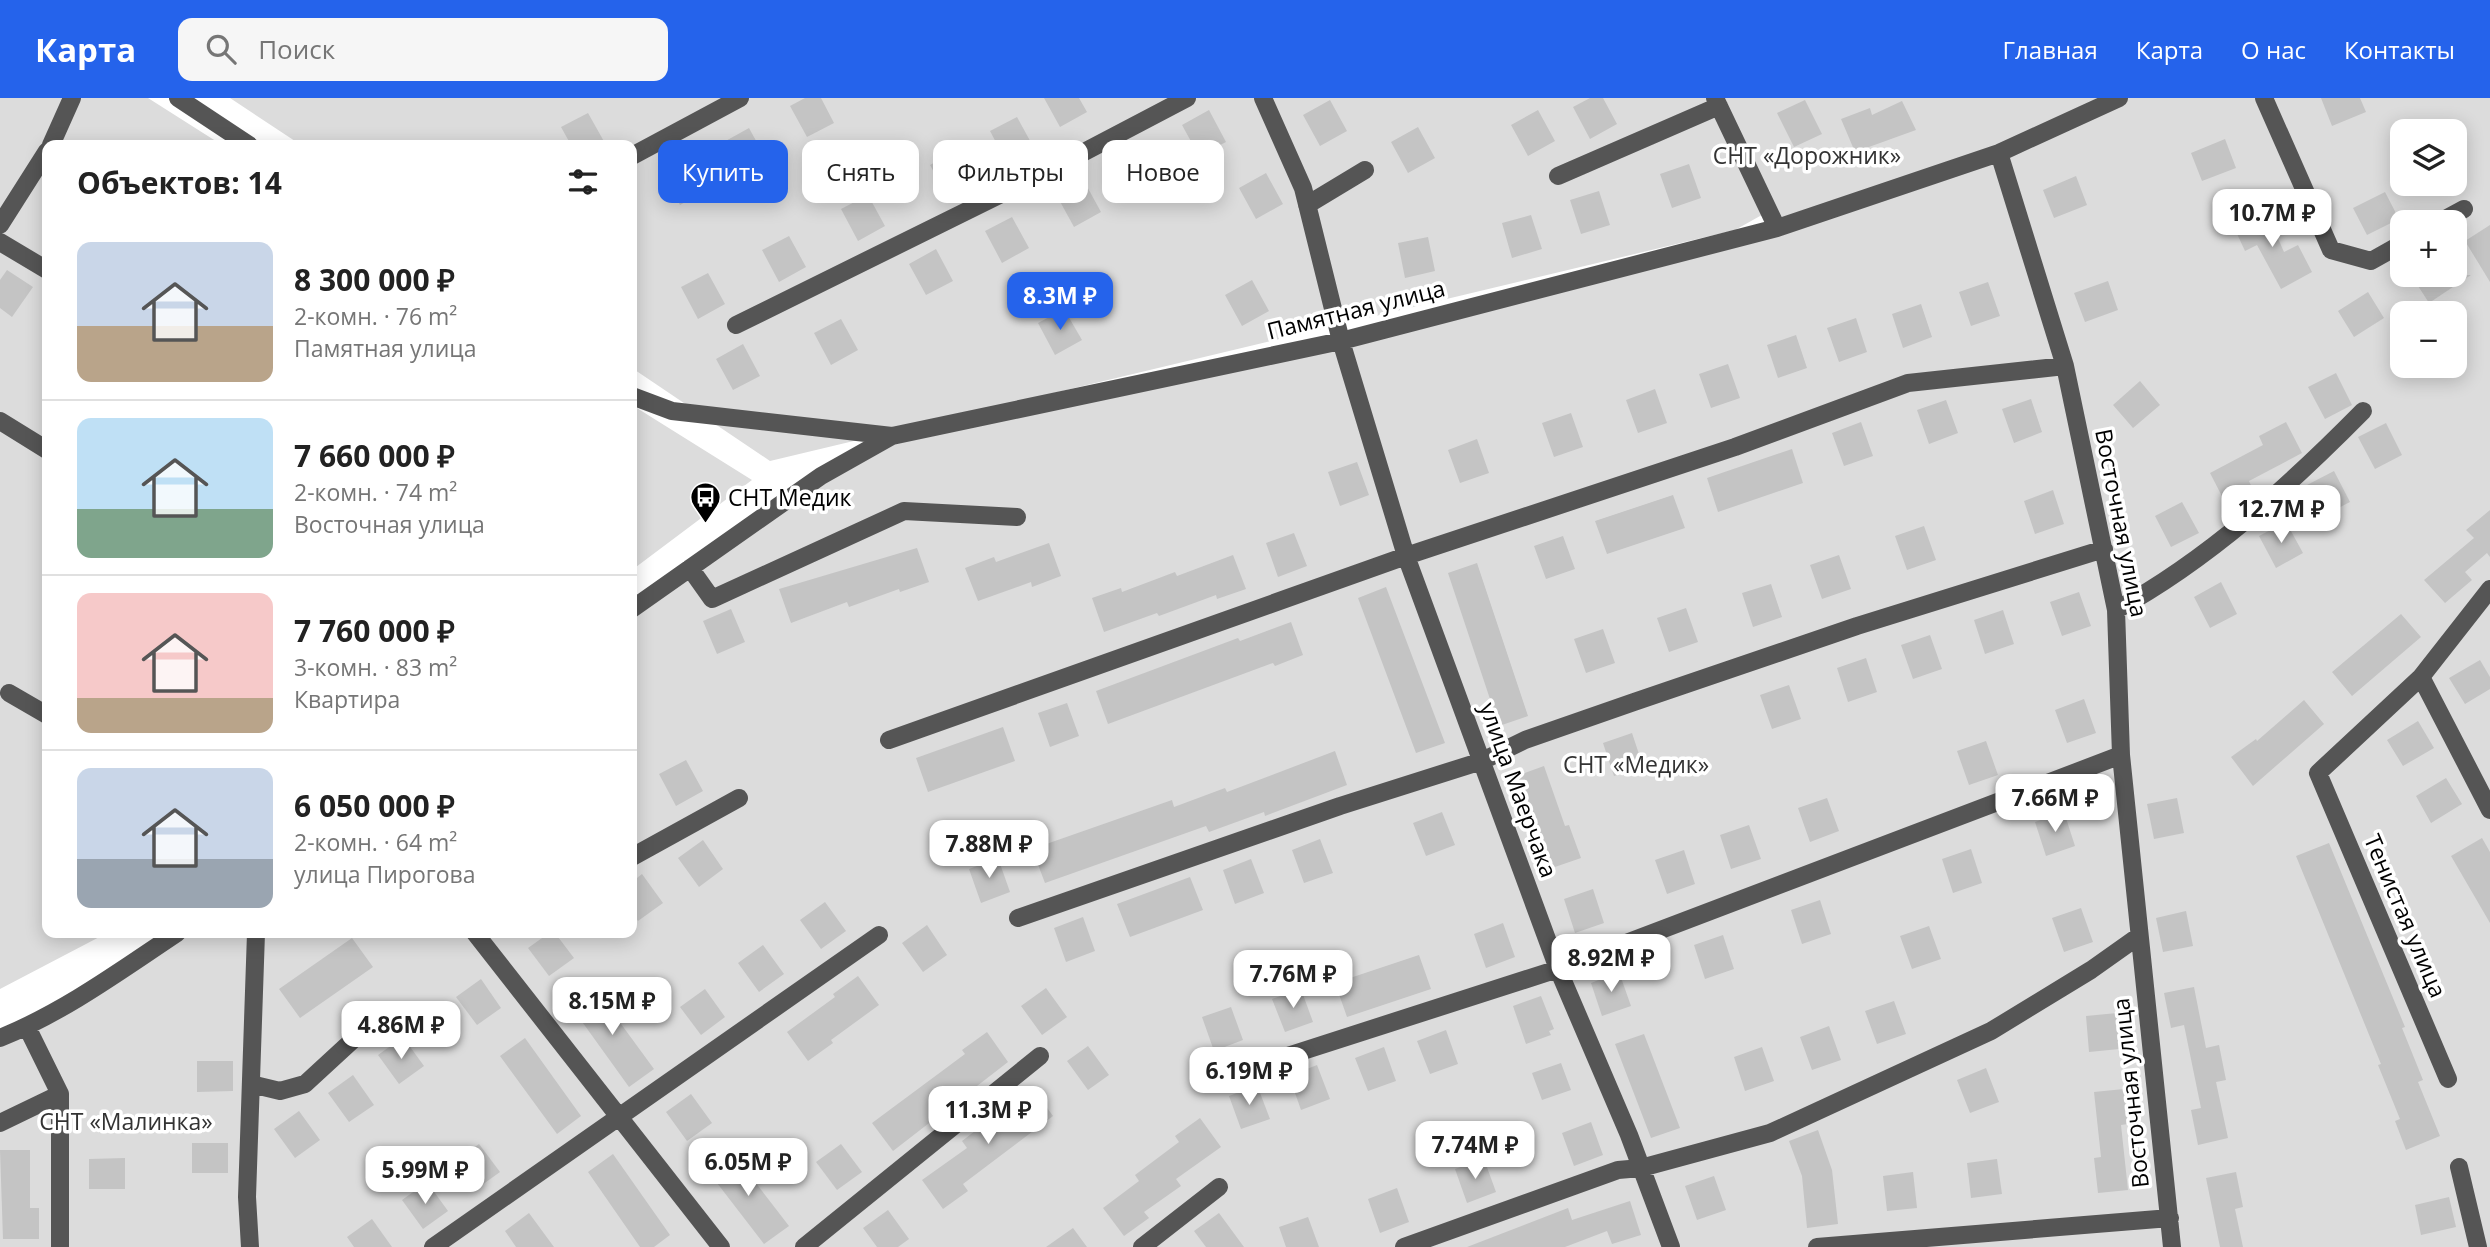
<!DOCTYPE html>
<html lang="ru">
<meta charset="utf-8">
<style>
:root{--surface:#fff;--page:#f6f6f6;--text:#222;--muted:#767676;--line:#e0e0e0;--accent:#2563eb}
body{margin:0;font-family:"Open Sans",sans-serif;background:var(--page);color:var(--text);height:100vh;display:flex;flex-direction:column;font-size:26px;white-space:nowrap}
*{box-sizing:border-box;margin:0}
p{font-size:23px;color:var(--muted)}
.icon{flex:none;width:38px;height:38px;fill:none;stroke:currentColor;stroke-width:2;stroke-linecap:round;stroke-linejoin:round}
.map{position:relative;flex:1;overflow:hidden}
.drawer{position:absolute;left:42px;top:42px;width:595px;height:798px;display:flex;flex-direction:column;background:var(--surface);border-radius:14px;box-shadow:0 4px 18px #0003}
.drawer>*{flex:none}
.guide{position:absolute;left:658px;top:42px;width:665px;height:63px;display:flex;gap:14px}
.tools{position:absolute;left:2390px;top:21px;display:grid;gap:14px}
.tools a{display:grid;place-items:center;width:77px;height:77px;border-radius:14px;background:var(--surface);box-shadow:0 4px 18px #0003;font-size:35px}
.price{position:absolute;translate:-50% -60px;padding:0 16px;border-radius:14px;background:#fff;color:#222;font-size:23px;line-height:46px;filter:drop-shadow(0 2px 4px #0008)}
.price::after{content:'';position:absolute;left:50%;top:42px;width:21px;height:16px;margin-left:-10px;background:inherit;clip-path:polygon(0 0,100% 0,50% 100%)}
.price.active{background:var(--accent);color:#fff}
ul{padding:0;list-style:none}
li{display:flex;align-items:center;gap:21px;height:175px;padding:0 35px}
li+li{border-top:2px solid var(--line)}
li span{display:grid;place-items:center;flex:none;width:196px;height:140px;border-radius:14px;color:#555}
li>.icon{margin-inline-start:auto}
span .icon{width:84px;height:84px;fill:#fffc;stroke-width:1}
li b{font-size:30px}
h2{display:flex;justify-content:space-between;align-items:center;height:84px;padding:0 35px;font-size:30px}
.pill{padding:0 24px;border-radius:14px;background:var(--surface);box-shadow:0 4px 18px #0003;font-size:24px;line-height:63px}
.pill.active{background:var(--accent);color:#fff}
header{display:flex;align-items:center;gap:42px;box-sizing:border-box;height:98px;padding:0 35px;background:var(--accent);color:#fff}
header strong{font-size:33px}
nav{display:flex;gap:38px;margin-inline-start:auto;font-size:24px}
.search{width:490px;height:63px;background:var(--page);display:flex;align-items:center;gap:18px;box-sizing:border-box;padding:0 24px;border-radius:14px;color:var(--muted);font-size:26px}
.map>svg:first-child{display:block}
</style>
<header>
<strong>Карта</strong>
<div class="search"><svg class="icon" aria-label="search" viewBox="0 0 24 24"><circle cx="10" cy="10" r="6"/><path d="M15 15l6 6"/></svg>Поиск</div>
<nav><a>Главная</a><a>Карта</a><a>О нас</a><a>Контакты</a></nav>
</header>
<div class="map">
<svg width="2490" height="1149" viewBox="0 0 2490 1149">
<rect width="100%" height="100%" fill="#fff"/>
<path fill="#dcdcdc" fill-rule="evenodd" d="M0,0H148L222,47H47V835H107L0,891Z
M230,0H2490V1149H0V940L177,835H632V513L892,338L1341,243L1777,130L1769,113L1735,132L770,363L632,270V47H301ZM2403,33H2455V86H2403ZM2403,124H2455V177H2403ZM2403,215H2455V268H2403Z
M632,307L752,382L632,472Z"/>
<path fill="#c4c4c4" d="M805,0H821L834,25L807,39L790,8Z
M1044,0H1079L1087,14L1060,29Z
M1590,0H1603L1617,26L1590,41L1573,9Z
M2321,0H2360L2366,14L2332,28Z
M1330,2L1347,33L1320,48L1303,17Z
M1805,2L1822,36L1794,49L1777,15Z
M1902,3L1916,32L1855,54L1841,21L1870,10L1872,17Z
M1209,12L1226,44L1199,58L1182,27Z
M1538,12L1555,43L1528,58L1511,27Z
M588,15L606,47H571L561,29Z
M1017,19L1034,50L1007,65L990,33Z
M1418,29L1435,60L1408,75L1391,44Z
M749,30L766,61L739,76L722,45Z
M2225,41L2236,70L2202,83L2191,55Z
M957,52L974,83L947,98L930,67Z
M1139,52L1156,84L1129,99L1112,67Z
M690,61L707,92L680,107L663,75Z
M1689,66L1701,100L1672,110L1660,76Z
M1266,75L1283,106L1256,121L1239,90Z
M2076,78L2087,107L2054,120L2043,92Z
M1084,83L1101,114L1074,129L1057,98Z
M1599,93L1610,127L1581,136L1570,102Z
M2385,94L2399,121L2367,137L2353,110Z
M868,97L885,128L858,143L841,111Z
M2265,111L2284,154L2298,147L2312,174L2281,191L2257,147L2245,153L2232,125Z
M1531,117L1542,151L1512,160L1502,125Z
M1012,119L1029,150L1002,165L985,133Z
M2490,127V184L2465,143Z
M789,138L806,169L779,184L762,152Z
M1428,139L1435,173L1405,180L1398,145Z
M936,151L953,183L926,197L909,166Z
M7,172L33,189L12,219L0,210V182Z
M708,175L725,206L698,221L681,189Z
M2411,177H2471L2429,205Z
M1252,182L1269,213L1242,228L1225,197Z
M2108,183L2118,212L2085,224L2074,195Z
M1988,184L2000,218L1971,228L1959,194Z
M2368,194L2384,220L2354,239L2338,213Z
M1921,206L1932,239L1903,250L1892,216Z
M1064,211L1082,242L1055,257L1038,225Z
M1856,220L1867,254L1839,264L1827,230Z
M841,221L858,252L831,267L814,235Z
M1796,237L1807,270L1778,280L1767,247Z
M743,246L760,278L733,292L716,261Z
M1728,266L1740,300L1711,310L1699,276Z
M2336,275L2352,307L2325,321L2308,289Z
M2140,283L2160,307L2133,330L2113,307Z
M1655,291L1667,325L1638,335L1626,302Z
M2031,301L2042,334L2014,345L2002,311Z
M1946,302L1958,335L1929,346L1917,312Z
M1571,315L1583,349L1554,359L1542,325Z
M1861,324L1873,358L1844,368L1832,335Z
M2286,324L2302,355L2249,383L2253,392L2226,406L2210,375L2263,347L2259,338Z
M2386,325L2402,357L2375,371L2358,339Z
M1477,341L1489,375L1460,385L1448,352Z
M1792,351L1803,385L1718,414L1707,380Z
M1357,364L1369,397L1340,408L1328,374Z
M2334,373L2350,404L2323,418L2307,387Z
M2053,392L2064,426L2035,436L2024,403Z
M1673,397L1685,430L1607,456L1595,423Z
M2182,404L2199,435L2171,449L2155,418Z
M2490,412V459L2487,455L2465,474L2472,482L2445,505L2424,482L2474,440L2466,432Z
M2286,424L2303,455L2276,470L2259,438Z
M1924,428L1936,462L1907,472L1895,438Z
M1294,435L1307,468L1278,479L1266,445Z
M1563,438L1575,471L1546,481L1534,448Z
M1049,445L1061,478L1032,489L1031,484L978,503L965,470L994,459L996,464Z
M917,450L929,484L900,494L899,491L849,509L847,504L791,525L779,491Z
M1233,457L1246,491L1217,501L1216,497L1159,518L1157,515L1104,534L1092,500L1121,490L1122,494L1175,474L1177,478Z
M1839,457L1851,491L1822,501L1810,467Z
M1477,465L1528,618L1499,628L1448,475Z
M2221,484L2237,516L2210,530L2194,499Z
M1771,486L1782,519L1753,529L1742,495Z
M1386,489L1445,645L1416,655L1358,500Z
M2079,494L2091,528L2062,538L2050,504Z
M1686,510L1698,544L1669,554L1657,520Z
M731,511L745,544L717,556L703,523Z
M2003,512L2014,546L1985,556L1974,522Z
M2401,516L2421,539L2352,598L2332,574Z
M1291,524L1303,557L1275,568L1273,565L1108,626L1096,593L1238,540L1240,543Z
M1603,531L1615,565L1586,575L1574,541Z
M1930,537L1942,571L1913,581L1901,547Z
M1866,560L1877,594L1848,604L1837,570Z
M2480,562L2490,579V591L2465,606L2449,580Z
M1789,587L1801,621L1772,631L1760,597Z
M2084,601L2096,635L2067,645L2055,612Z
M2304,602L2324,626L2253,688L2231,659L2256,641L2257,643Z
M1067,605L1079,638L1050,649L1038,615Z
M2418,623L2434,650L2403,668L2387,642Z
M1003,629L1015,663L928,694L916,660Z
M1632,635L1643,668L1614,678L1603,645Z
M1986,643L1998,677L1969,687L1957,653Z
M1335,653L1347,687L1265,718L1264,714L1209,734L1206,728L1045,785L1032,751L1172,702L1174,709L1225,690L1227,694Z
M686,662L703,693L676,708L659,676Z
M1544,668L1565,728L1569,727L1581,760L1552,770L1531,710L1527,712L1516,678Z
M2446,680L2462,706L2431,725L2416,698Z
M1827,700L1839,733L1810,744L1798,710Z
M2177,700L2184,735L2154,741L2147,706Z
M1442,714L1455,747L1426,758L1413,725Z
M2064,714L2075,748L2046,758L2035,724Z
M1749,727L1761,761L1731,771L1720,737Z
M2482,740L2490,754V825L2451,758Z
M1320,741L1333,775L1304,785L1292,752Z
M703,742L723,771L699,789L678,760Z
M2329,745L2405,929L2402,930L2423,982L2418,984L2440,1038L2406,1052L2395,1023L2400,1021L2378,967L2381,966L2296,758Z
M1971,751L1982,785L1953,795L1942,761Z
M1684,752L1695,786L1667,796L1655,762Z
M998,760L1010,794L981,805L969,771Z
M1251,761L1264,795L1235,806L1223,772Z
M642,776L663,805L638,823L632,815V784Z
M1190,779L1203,812L1130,839L1117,806Z
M1593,791L1604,825L1575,835L1564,801Z
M1820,802L1831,836L1802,846L1791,812Z
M825,804L846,833L821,851L800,822Z
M2081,810L2093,844L2064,854L2052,820Z
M2186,813L2193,848L2163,854L2156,820Z
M1083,819L1095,853L1066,864L1054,830Z
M1503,825L1515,859L1486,870L1474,836Z
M927,827L947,857L923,874L902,845Z
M1929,828L1941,861L1912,871L1900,838Z
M549,835H555L574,860L549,878L528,850Z
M1723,837L1734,871L1705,881L1694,847Z
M352,840L373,869L300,920L279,891Z
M763,847L784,876L759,894L738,865Z
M1419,857L1431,891L1347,919L1335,885Z
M1619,874L1631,908L1602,918L1591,885Z
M858,878L879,907L831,942L833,945L808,963L787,934L835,899L833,896Z
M481,881L501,910L477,927L456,899Z
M594,889L654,971L629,989L570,907Z
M2194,889L2206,950L2219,947L2226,982L2216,984L2228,1040L2198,1047L2191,1012L2201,1010L2184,927L2171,930L2164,895Z
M1046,890L1067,919L1042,937L1021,908Z
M705,891L725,919L701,937L680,909Z
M1301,891L1313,924L1285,934L1272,901Z
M1541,898L1554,931L1549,933L1551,937L1526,946L1513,908Z
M1894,903L1906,936L1877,946L1865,913Z
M1231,909L1243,942L1214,953L1202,919Z
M2117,915L2119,951L2089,954L2086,918Z
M1829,928L1841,962L1812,972L1800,939Z
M1446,932L1458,966L1430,976L1417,943Z
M987,934L1008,964L893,1053L872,1025L965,956L962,952Z
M1644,936L1680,1030L1651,1040L1615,946Z
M403,939L424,968L399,986L378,957Z
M525,940L581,1018L557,1036L500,958Z
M1088,948L1109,977L1088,992L1067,963Z
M1384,949L1396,983L1368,993L1355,960Z
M1762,949L1774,983L1745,993L1734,959Z
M197,963H233V993L197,994Z
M1561,965L1571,992L1542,1002L1532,975Z
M1317,967L1330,1001L1301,1012L1289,978Z
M1986,970L1999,1004L1970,1015L1957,982Z
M353,977L374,1007L349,1024L328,995Z
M1257,987L1270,1021L1241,1031L1229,998Z
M1032,989L1053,1018L963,1086L968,1093L943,1111L922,1082L967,1050L962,1043Z
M2124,991L2128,1026L2121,1027L2128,1092L2098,1095L2094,1060L2101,1059L2094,994Z
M691,996L712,1025L687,1043L666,1014Z
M299,1013L320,1042L295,1060L274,1031Z
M1200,1020L1221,1049L1176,1081L1181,1088L1144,1114L1149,1120L1124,1138L1103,1110L1139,1083L1135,1077L1179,1044L1175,1038Z
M1591,1024L1603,1057L1574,1068L1562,1035Z
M1818,1032L1832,1072L1838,1126L1807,1130L1802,1078L1789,1043Z
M192,1045H228V1075H192Z
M479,1046L500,1074L475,1092L454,1064Z
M841,1046L862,1074L837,1092L816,1064Z
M0,1052H30V1110H39V1141H3Z
M732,1054L789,1128L764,1146L707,1072Z
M613,1056L670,1137L654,1149H640L588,1074Z
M125,1060V1091H89V1061Z
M1484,1061L1496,1094L1467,1105L1455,1071Z
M1997,1061L2002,1096L1971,1100L1967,1065Z
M1913,1074L1917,1110L1887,1113L1883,1078Z
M2236,1074L2243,1109L2235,1111L2243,1149H2220L2206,1080Z
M1714,1078L1726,1112L1697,1122L1685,1088Z
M427,1084L448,1113L423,1131L402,1102Z
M1397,1090L1409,1124L1380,1135L1368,1101Z
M2449,1099L2456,1129L2421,1137L2415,1107Z
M1630,1103L1641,1137L1612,1146L1607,1133L1565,1149H1467L1568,1110L1572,1122Z
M888,1112L909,1141L898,1149H877L863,1130Z
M529,1115L554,1149H516L505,1133Z
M1219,1115L1244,1149H1206L1194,1133Z
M1308,1119L1319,1149H1286L1279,1129Z
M372,1121L392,1149H354L347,1139Z
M1073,1130L1087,1149H1046Z"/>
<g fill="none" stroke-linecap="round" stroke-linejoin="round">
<path stroke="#555" stroke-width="18" d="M178,0L249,47
M1263,0L1303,90L1341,243L1406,458L1558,871L1629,1037L1671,1149
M1715,0L1777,130
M2264,0L2331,152L2371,163L2403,145
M51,47L72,0
M1999,55L2065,268L2116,512L2121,657L2172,1149
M632,58L740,0
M1558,78L1719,8
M1307,107L1365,72
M2440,124L2464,111
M0,127L47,53
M0,144L47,172
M736,227L1046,74L1187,0
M632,298L672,313L892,338
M0,323L47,352
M690,470L712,501L904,413L1017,419
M632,511L821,378L892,338L1341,243L1777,130L1999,55L2119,0
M2116,512C2208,462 2290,387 2363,313
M2421,579L2490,712
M9,595L47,617
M889,642L1406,458L1735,349L1908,285L2065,268
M632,759L739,700
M1018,820L1340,708L1482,663L1525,642L1634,604L1857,528L2104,451
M475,835L721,1149
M27,929L60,996V1149
M0,940C64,914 120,873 177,835
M1247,971L1558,871L2121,657
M2448,981L2318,675L2421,579L2490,491
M251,986L280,993L305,986L355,940
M0,1025L60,996
M2459,1069L2478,1149
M250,1149L247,1099L256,835
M433,1149L879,837
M804,1149L1040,958
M1142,1149L1219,1089
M1404,1149L1618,1072L1641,1070L1770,1035L1991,933L2091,872L2139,838
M1817,1149L2170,1120"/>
</g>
<defs>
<symbol id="bus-pin" viewBox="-11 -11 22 30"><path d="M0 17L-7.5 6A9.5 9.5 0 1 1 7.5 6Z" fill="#000" stroke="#fff"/><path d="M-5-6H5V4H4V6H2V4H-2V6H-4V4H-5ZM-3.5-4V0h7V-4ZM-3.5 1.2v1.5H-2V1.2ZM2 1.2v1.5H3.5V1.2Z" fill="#fff"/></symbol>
</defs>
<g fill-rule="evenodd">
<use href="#bus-pin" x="688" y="382" width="35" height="47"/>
</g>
<g text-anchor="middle" stroke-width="7" stroke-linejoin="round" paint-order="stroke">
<g font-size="23" fill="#333" stroke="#fff">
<text x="1807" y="66">СНТ «Дорожник»</text>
<text x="1636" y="675">СНТ «Медик»</text>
<text x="126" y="1032">СНТ «Малинка»</text>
</g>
<g font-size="23" fill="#000" stroke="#fff">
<text transform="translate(1356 212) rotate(-14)" y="8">Памятная улица</text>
<text transform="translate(2121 425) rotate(79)" y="8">Восточная улица</text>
<text transform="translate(1518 692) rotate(70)" y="8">улица Маерчака</text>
<text transform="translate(2405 818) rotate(67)" y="8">Тенистая улица</text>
<text transform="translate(2131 995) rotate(-96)" y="8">Восточная улица</text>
</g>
<g font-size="23" fill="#000" stroke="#fff" text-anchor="start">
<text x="728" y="408">СНТ Медик</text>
</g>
</g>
</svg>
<div class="tools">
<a><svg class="icon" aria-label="layers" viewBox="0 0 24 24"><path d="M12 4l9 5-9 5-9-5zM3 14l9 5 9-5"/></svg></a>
<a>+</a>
<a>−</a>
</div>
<b class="price" style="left:2272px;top:151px">10.7M ₽</b>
<b class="price active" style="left:1060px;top:234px">8.3M ₽</b>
<b class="price" style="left:2281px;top:447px">12.7M ₽</b>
<b class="price" style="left:2055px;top:736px">7.66M ₽</b>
<b class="price" style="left:989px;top:782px">7.88M ₽</b>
<b class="price" style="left:1611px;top:896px">8.92M ₽</b>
<b class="price" style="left:1293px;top:912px">7.76M ₽</b>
<b class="price" style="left:612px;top:939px">8.15M ₽</b>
<b class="price" style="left:401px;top:963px">4.86M ₽</b>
<b class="price" style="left:1249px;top:1009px">6.19M ₽</b>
<b class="price" style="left:988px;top:1048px">11.3M ₽</b>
<b class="price" style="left:1475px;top:1083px">7.74M ₽</b>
<b class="price" style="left:748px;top:1100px">6.05M ₽</b>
<b class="price" style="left:425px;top:1108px">5.99M ₽</b>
<div class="guide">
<a class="pill active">Купить</a>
<a class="pill">Снять</a>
<a class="pill">Фильтры</a>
<a class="pill">Новое</a>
</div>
<section class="drawer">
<h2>Объектов: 14<svg class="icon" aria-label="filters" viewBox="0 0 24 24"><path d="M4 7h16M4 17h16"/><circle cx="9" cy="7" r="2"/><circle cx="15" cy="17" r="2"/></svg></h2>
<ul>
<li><span style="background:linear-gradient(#c9d6e8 60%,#b9a48a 0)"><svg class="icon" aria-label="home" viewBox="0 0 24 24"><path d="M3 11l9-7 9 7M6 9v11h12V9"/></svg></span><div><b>8 300 000 ₽</b><p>2-комн. · 76 m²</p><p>Памятная улица</p></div></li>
<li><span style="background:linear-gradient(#bfe0f5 65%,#7fa58c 0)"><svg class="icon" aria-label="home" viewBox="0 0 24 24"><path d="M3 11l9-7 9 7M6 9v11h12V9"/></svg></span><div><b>7 660 000 ₽</b><p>2-комн. · 74 m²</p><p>Восточная улица</p></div></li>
<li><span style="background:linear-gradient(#f6c9c9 75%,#b9a48a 0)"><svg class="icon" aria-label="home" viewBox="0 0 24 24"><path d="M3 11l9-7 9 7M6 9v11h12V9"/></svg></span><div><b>7 760 000 ₽</b><p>3-комн. · 83 m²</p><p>Квартира</p></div></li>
<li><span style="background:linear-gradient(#c9d6e8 65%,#9aa5b1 0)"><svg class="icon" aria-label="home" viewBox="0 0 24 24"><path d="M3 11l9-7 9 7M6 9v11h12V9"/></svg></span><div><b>6 050 000 ₽</b><p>2-комн. · 64 m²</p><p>улица Пирогова</p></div></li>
</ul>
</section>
</div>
